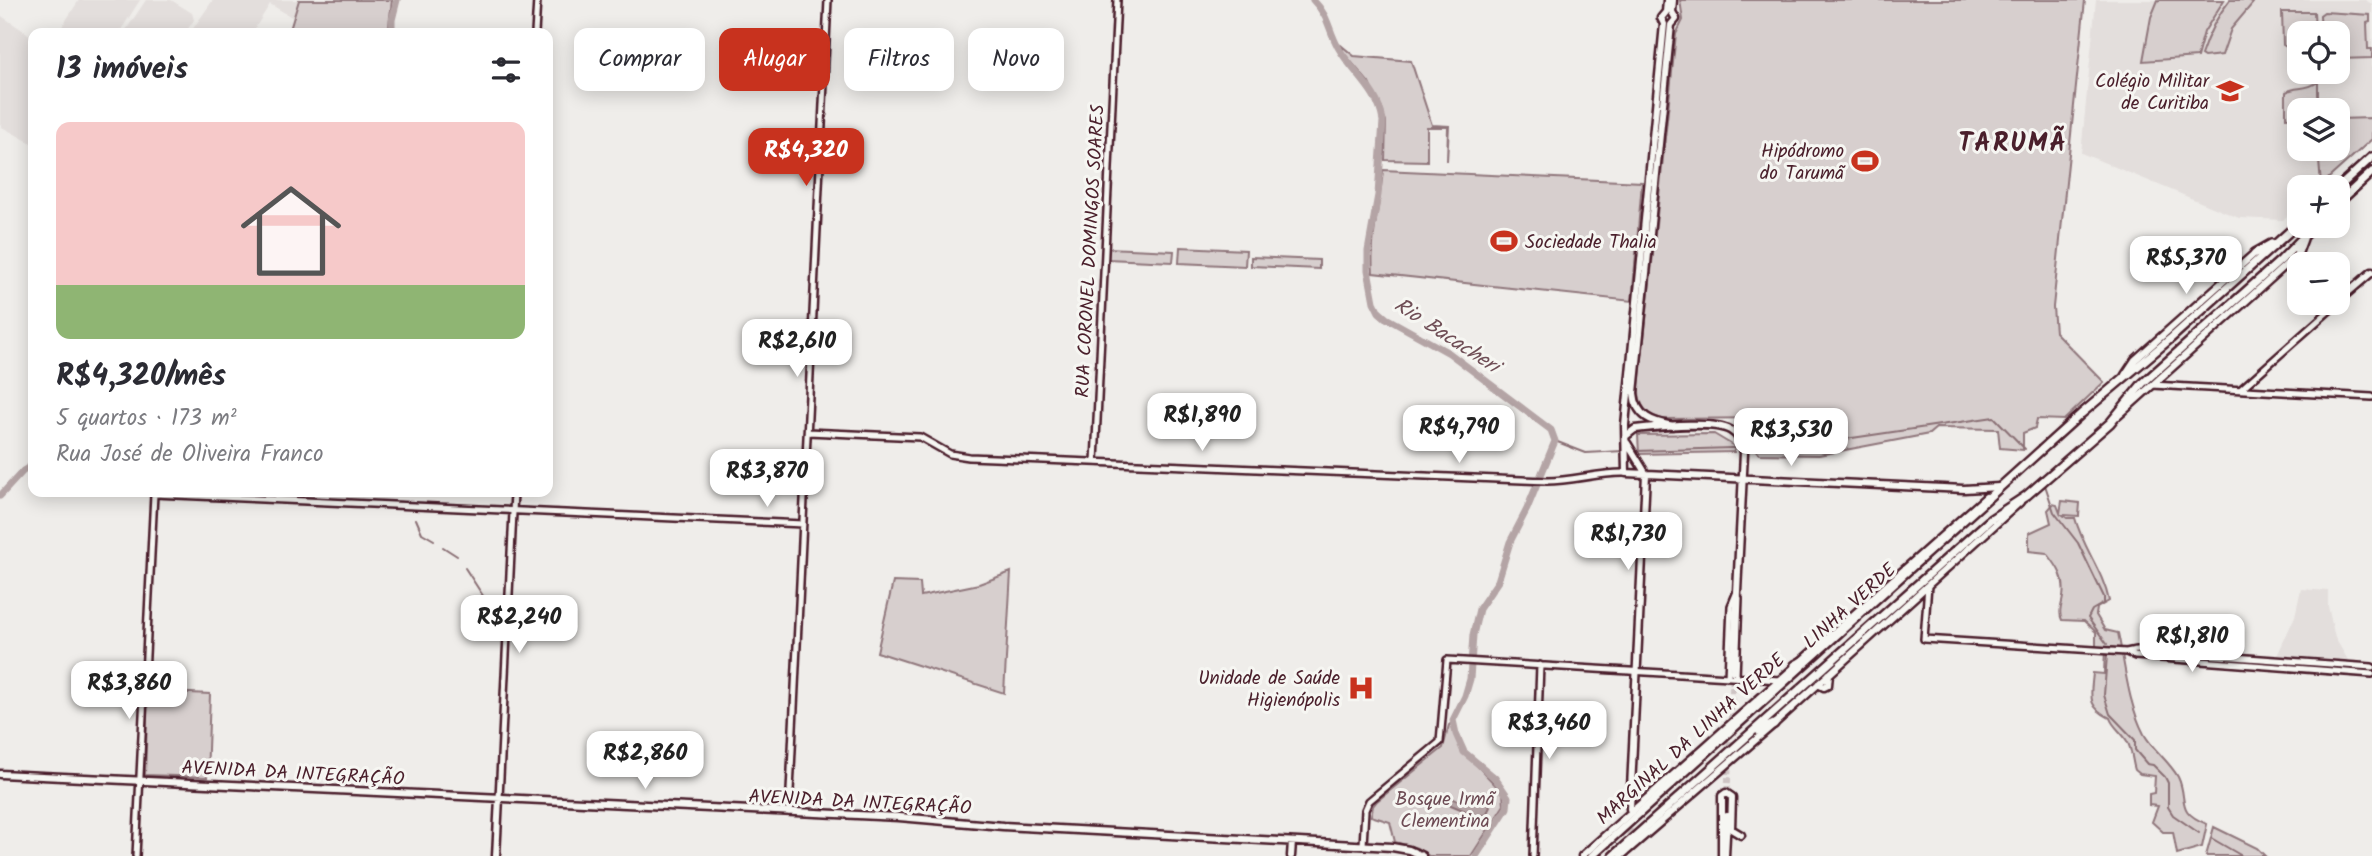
<!DOCTYPE html>
<html lang="pt">
<meta charset="utf-8">
<style>
:root{--surface:#fff;--page:#f2f2f3;--text:#2b2b33;--muted:#7c7c81;--line:#e1e1e2;--accent:#c8321e}
body{margin:0;font-family:Kalam,sans-serif;background:var(--page);color:var(--text);height:100vh;display:flex;flex-direction:column;font-size:26px;white-space:nowrap}
*{box-sizing:border-box;margin:0}
p{font-size:23px;color:var(--muted)}
.icon{flex:none;width:38px;height:38px;fill:none;stroke:currentColor;stroke-width:2;stroke-linecap:round;stroke-linejoin:round}
.map{position:relative;flex:1;overflow:hidden}
.sheet{position:absolute;left:28px;top:28px;width:525px;height:469px;display:flex;flex-direction:column;background:var(--surface);border-radius:14px;box-shadow:0 4px 18px #0003}
.sheet>*{flex:none}
.guide{position:absolute;left:574px;top:28px;width:665px;height:63px;display:flex;gap:14px}
.controls{position:absolute;left:2287px;top:21px;display:grid;gap:14px}
.controls a{display:grid;place-items:center;width:63px;height:63px;border-radius:14px;background:var(--surface);box-shadow:0 4px 18px #0003;font-size:35px}
.price{position:absolute;translate:-50% -60px;padding:0 16px;border-radius:14px;background:#fff;color:#222;font-size:23px;line-height:46px;filter:drop-shadow(0 2px 4px #0008)}
.price::after{content:'';position:absolute;left:50%;top:42px;width:21px;height:16px;margin-left:-10px;background:inherit;clip-path:polygon(0 0,100% 0,50% 100%)}
.price.current{background:var(--accent);color:#fff}
ul{padding:0;list-style:none}
li{display:grid;align-content:center;gap:14px;height:371px;padding:0 28px}
li+li{border-top:2px solid var(--line)}
li span{display:grid;place-items:center;height:217px;border-radius:14px;color:#555}
li>.icon{margin-inline-start:auto}
span .icon{width:126px;height:126px;fill:#fffc;stroke-width:1}
li b{font-size:30px}
h2{display:flex;justify-content:space-between;align-items:center;height:84px;padding:0 28px;font-size:30px}
.tag{padding:0 24px;border-radius:14px;background:var(--surface);box-shadow:0 4px 18px #0003;font-size:24px;line-height:63px}
.tag.current{background:var(--accent);color:#fff}
.map>svg:first-child{display:block}
</style>
<div class="map">
<svg width="2372" height="856" viewBox="0 0 2372 856">
<rect width="100%" height="100%" fill="#efedea"/>
<filter id="ink" filterUnits="userSpaceOnUse"><feTurbulence type="fractalNoise" baseFrequency=".0143" numOctaves="2"/><feDisplacementMap in="SourceGraphic" scale="14" xChannelSelector="R" yChannelSelector="G"/><feConvolveMatrix kernelMatrix="1 2 1 2 8 2 1 2 1" color-interpolation-filters="sRGB"/></filter>
<g filter="url(#ink)">
<path fill="#e3dedc" fill-rule="evenodd" d="M79,0H140L119,33H58Z
M146,0H171L192,13L194,20L185,33H124Z
M213,0H297L298,1L295,19L270,4L252,33H190Z
M2096,0H2365L2372,4V141L2320,187H2300L2299,205L2283,220L2239,218L2081,153ZM2300,33H2338V72H2300ZM2300,110H2338V149H2300Z
M0,15L33,37V144L2,127L0,123Z
M2301,589L2328,591V606L2335,638L2348,660L2277,656L2295,616Z"/>
<path fill="#d7cfce" stroke="#90777c" stroke-width="2" d="M299,0H392L388,33H289Z
M1680,0H2085L2053,307L2055,332L2104,382L2064,420L2037,419L2035,428L2023,433V450L2000,448L1998,429L1936,428L1929,434L1819,455L1759,454L1752,445C1756,435 1763,432 1773,429L1772,418L1662,419C1646,415 1638,404 1639,387L1676,34L1683,20Z
M2158,0H2224L2204,32L2197,57L2143,61L2151,17Z
M2230,0H2249L2253,3L2231,29L2222,55L2204,57L2201,55C2208,34 2216,17 2230,0Z
M2282,12H2314L2315,33H2300L2299,45L2290,49L2283,45Z
M2324,12L2370,15V22L2367,23L2368,49H2372V58L2338,59V33H2321L2320,15Z
M1342,46L1354,56L1411,61L1432,125L1449,126L1447,161L1448,127H1427V161L1385,160L1386,121L1369,83L1343,52Z
M2318,82V110H2300L2299,117L2286,118V92C2297,86 2305,91 2318,82Z
M2372,118V139L2321,185L2318,149H2338V119Z
M1383,170L1642,182L1632,301L1373,273C1370,236 1380,206 1383,170Z
M1180,247L1246,250L1245,266L1179,263Z
M1107,248L1174,251L1173,262L1107,259Z
M1251,257L1319,260V269L1251,266Z
M1714,434L1734,446V452L1639,454L1638,435Z
M2062,501L2080,503L2079,516L2063,515L2067,518H2075C2083,548 2103,571 2109,601L2097,608L2096,615L2105,630L2118,633C2125,666 2128,703 2144,734C2153,750 2169,761 2178,777C2189,800 2174,811 2207,824L2202,847L2177,854L2173,832H2163L2152,822L2158,806L2149,805V794L2154,793L2155,776L2140,774L2135,770C2132,761 2132,749 2127,741C2122,732 2113,727 2110,718C2086,706 2091,696 2093,673L2104,674L2105,648L2096,647V632L2084,621L2062,620C2058,612 2062,605 2063,597C2066,578 2058,567 2047,553L2029,551V533L2051,523L2048,510L2053,504L2057,505L2060,513Z
M1011,572L1004,693L877,652L893,582L920,583L921,596L979,584Z
M148,691L210,694L207,777L145,775Z
M1453,722L1455,734L1464,752L1503,793L1504,805L1471,856H1429L1417,848L1395,842L1390,822L1371,816L1373,806L1377,801L1443,748L1449,725Z
M2214,827L2257,848L2265,856H2206Z"/>
<path fill="#b4a4a5" stroke="#8a6f74" stroke-width="2" d="M1441,795L1456,800L1488,801L1490,807L1486,815H1475L1441,801Z"/>
<g fill="none" stroke-linecap="round" stroke-linejoin="round">
<path stroke="#8a6f74" stroke-width="2" d="M1555,441L1586,453L1623,451
M1636,451L1798,446L1994,417L2025,449
M2045,485L2054,512L2078,543L2104,597V603L2092,610L2088,618L2107,644
M400,492L402,495
M416,519L422,533L434,540
M443,547L457,556
M465,568L487,602
M2107,655L2104,695L2110,714L2135,740V750L2147,764L2153,765L2165,777L2168,783V807L2173,815L2199,833
M2211,838L2242,856"/>
<path stroke="#b4a4a5" stroke-width="7" d="M1313,0C1329,16 1328,29 1338,47C1353,74 1378,89 1383,121L1378,195L1368,251V270L1374,302L1379,312L1386,318L1449,353L1551,430L1555,441L1527,509L1510,542L1498,581L1479,609L1473,635L1470,679L1465,696L1453,720L1456,734L1464,752L1495,778L1508,797L1507,808L1476,856
M392,33V20L397,0
M0,496L23,471L33,465"/>
<path stroke="#cec4c4" stroke-width="6" stroke-dasharray="6 3" stroke-linecap="butt" d="M1727,801L1733,671
M1629,853L1630,820"/>
<defs>
<path id="tertiary" d="M535,33L537,0
M2152,385L2372,397
M2241,389L2339,302
M808,432L920,437L950,454L969,457L1547,481C1574,481 1599,472 1626,473
M1095,462L1117,0
M1928,585L1924,639L2126,652L2136,650L2372,667
M2126,652L2135,656L2372,674
M1728,677L1731,606L1736,594
M1736,677L1739,598
M499,798L514,492
M789,812L828,0
M1363,845L1365,810L1369,801L1440,742L1447,660L1780,680
M136,856L154,494L803,524
M1533,856L1540,665"/>
<path id="secondary" d="M1667,0L1666,12L1661,18L1664,24L1625,425L1626,473L1964,489L1999,487
M2338,301L2372,272
M2125,375L2135,360L2255,253
M2118,416L2297,255L2305,264
M1673,426C1652,422 1636,417 1634,393L1671,25L1676,19L1672,12L1673,0
M1626,436L1635,429C1656,427 1713,420 1730,430C1739,435 1742,443 1744,453L1733,671
M1627,443L1646,474
M1818,684L1824,687L1828,685L1829,674
M0,774L899,817L1003,826L1392,847L1409,850L1422,856
M1630,809L1646,474
M496,856L499,798
M1291,856L1292,842
M1582,856L1986,497
M1621,856L1774,724L2020,502
M1722,856V796L1726,793L1732,797L1731,829L1741,835
M1725,856L1727,816"/>
<path id="trunk" d="M2338,188L2372,157
M2338,203L2372,172
M2255,253L2271,244
M2297,255L2303,239
M1795,665L1808,658
M1759,731L1774,724
M1592,856L2081,414L2170,339L2300,222
M1613,856L1991,519L2026,496L2110,423L2142,384L2281,260L2314,226"/>
</defs>
<use href="#tertiary" stroke="#4a1f2b" stroke-width="10"/>
<use href="#secondary" stroke="#4a1f2b" stroke-width="11"/>
<use href="#trunk" stroke="#4a1f2b" stroke-width="12"/>
<use href="#tertiary" stroke="#f6f6f2" stroke-width="5"/>
<use href="#secondary" stroke="#f6f6f2" stroke-width="6"/>
<use href="#trunk" stroke="#f6f6f2" stroke-width="7"/>
</g>
</g>
<defs>
<symbol id="school-bare" viewBox="-9 -9 18 18"><path d="M0-5L7-2L0 1L-7-2ZM-4 1L0 2.5L4 1V4Q0 6-4 4Z" fill="#c8321e" stroke="#f6f6f2" stroke-width="2.5" paint-order="stroke"/></symbol>
<symbol id="stadium-bare" viewBox="-9 -9 18 18"><path d="M0-5a6.5 5 0 1 0 0 10a6.5 5 0 1 0 0-10ZM-3.5-1.8h7v3.6h-7Z" fill="#c8321e" stroke="#f6f6f2" stroke-width="2.5" paint-order="stroke"/></symbol>
<symbol id="hospital-bare" viewBox="-9 -9 18 18"><path d="M-5-5h3v3.5h4V-5h3V5h-3V1.5h-4V5h-3Z" fill="#c8321e" stroke="#f6f6f2" stroke-width="2.5" paint-order="stroke"/></symbol>
</defs>
<g fill-rule="evenodd">
<use href="#school-bare" x="2211" y="72" width="38" height="38"/>
<use href="#stadium-bare" x="1846" y="142" width="38" height="38"/>
<use href="#stadium-bare" x="1485" y="222" width="38" height="38"/>
<use href="#hospital-bare" x="1342" y="669" width="38" height="38"/>
</g>
<g text-anchor="middle" stroke-width="6" stroke-linejoin="round" paint-order="stroke">
<g font-size="19" fill="#4a1f2b" stroke="#f6f6f2" text-anchor="end">
<text x="2209" y="87">Colégio Militar<tspan x="2209" dy="22">de Curitiba</tspan></text>
<text x="1844" y="157">Hipódromo<tspan x="1844" dy="22">do Tarumã</tspan></text>
<text x="1525" y="248" text-anchor="start">Sociedade Thalia</text>
<text x="1340" y="684">Unidade de Saúde<tspan x="1340" dy="22">Higienópolis</tspan></text>
</g>
<g font-size="19" fill="#4a1f2b" stroke="#f6f6f2">
<text transform="translate(1089 251) rotate(-87)" y="7">RUA CORONEL DOMINGOS SOARES</text>
<text transform="translate(1849 605) rotate(-42)" y="7">LINHA VERDE</text>
<text transform="translate(1690 738) rotate(-42)" y="7">MARGINAL DA LINHA VERDE</text>
<text transform="translate(293 772) rotate(3)" y="7">AVENIDA DA INTEGRAÇÃO</text>
<text transform="translate(860 801) rotate(3)" y="7">AVENIDA DA INTEGRAÇÃO</text>
</g>
<g font-size="19" fill="#6d4b54" stroke="#f6f6f2">
<text x="1445" y="805">Bosque Irmã<tspan x="1445" dy="22">Clementina</tspan></text>
</g>
<g font-size="21" font-style="italic" fill="#6f4e56" stroke="#f6f6f2">
<text transform="translate(1447 335) rotate(33)" y="7">Rio Bacacheri</text>
</g>
<g font-size="26" font-weight="bold" letter-spacing="2" fill="#4a1f2b" stroke="#f6f6f2">
<text x="2013" y="151">TARUMÃ</text>
</g>
</g>
</svg>
<div class="controls">
<a><svg class="icon" aria-label="locate" viewBox="0 0 24 24"><circle cx="12" cy="12" r="6"/><path d="M12 2v4M12 18v4M2 12h4M18 12h4"/></svg></a>
<a><svg class="icon" aria-label="layers" viewBox="0 0 24 24"><path d="M12 4l9 5-9 5-9-5zM3 14l9 5 9-5"/></svg></a>
<a>+</a>
<a>−</a>
</div>
<b class="price current" style="left:806px;top:188px">R$4,320</b>
<b class="price" style="left:2186px;top:296px">R$5,370</b>
<b class="price" style="left:797px;top:379px">R$2,610</b>
<b class="price" style="left:1202px;top:453px">R$1,890</b>
<b class="price" style="left:1459px;top:465px">R$4,790</b>
<b class="price" style="left:1791px;top:468px">R$3,530</b>
<b class="price" style="left:767px;top:509px">R$3,870</b>
<b class="price" style="left:1628px;top:572px">R$1,730</b>
<b class="price" style="left:519px;top:655px">R$2,240</b>
<b class="price" style="left:2192px;top:674px">R$1,810</b>
<b class="price" style="left:129px;top:721px">R$3,860</b>
<b class="price" style="left:1549px;top:761px">R$3,460</b>
<b class="price" style="left:645px;top:791px">R$2,860</b>
<div class="guide">
<a class="tag">Comprar</a>
<a class="tag current">Alugar</a>
<a class="tag">Filtros</a>
<a class="tag">Novo</a>
</div>
<section class="sheet">
<h2>13 imóveis<svg class="icon" aria-label="filters" viewBox="0 0 24 24"><path d="M4 7h16M4 17h16"/><circle cx="9" cy="7" r="2"/><circle cx="15" cy="17" r="2"/></svg></h2>
<ul>
<li><span style="background:linear-gradient(#f6c9c9 75%,#8fb573 0)"><svg class="icon" aria-label="home" viewBox="0 0 24 24"><path d="M3 11l9-7 9 7M6 9v11h12V9"/></svg></span><div><b>R$4,320/mês</b><p>5 quartos · 173 m²</p><p>Rua José de Oliveira Franco</p></div></li>
</ul>
</section>
</div>
